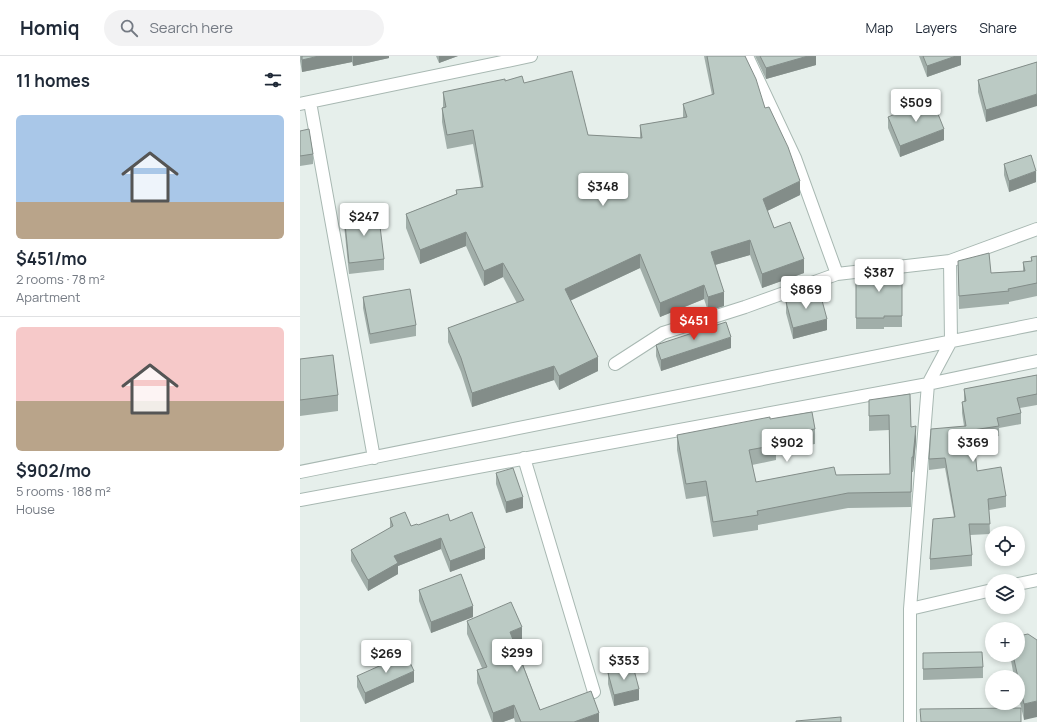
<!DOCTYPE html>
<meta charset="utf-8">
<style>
:root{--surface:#fff;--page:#f2f2f3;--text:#1f2937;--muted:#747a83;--line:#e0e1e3;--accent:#d93025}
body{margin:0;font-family:Manrope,sans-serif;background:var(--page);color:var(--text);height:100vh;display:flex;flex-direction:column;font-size:15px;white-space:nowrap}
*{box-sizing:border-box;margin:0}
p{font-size:13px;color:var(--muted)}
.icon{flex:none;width:22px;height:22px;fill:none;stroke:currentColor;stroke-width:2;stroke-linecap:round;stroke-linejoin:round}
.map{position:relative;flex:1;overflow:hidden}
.panel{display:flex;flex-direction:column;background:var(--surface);width:300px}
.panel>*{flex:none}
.fabs{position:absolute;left:685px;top:470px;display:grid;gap:8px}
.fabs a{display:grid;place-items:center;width:40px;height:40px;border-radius:50%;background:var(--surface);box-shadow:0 2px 6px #0003;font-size:20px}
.price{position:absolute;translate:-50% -34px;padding:0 9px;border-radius:4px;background:#fff;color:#222;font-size:13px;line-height:26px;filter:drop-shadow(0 1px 2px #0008)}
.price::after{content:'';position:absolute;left:50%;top:24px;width:12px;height:9px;margin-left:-6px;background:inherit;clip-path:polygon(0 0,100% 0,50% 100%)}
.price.on{background:var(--accent);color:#fff}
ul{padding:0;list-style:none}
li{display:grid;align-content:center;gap:8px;height:212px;padding:0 16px}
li+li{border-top:1px solid var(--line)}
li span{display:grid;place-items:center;height:124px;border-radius:6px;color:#555}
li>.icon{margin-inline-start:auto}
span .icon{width:72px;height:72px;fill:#fffc;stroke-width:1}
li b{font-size:17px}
h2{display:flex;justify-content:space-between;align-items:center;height:48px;padding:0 16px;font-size:17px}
header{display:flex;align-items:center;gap:24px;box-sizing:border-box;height:56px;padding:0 20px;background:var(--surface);border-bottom:1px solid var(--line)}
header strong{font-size:19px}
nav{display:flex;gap:22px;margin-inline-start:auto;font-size:14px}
.search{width:280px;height:36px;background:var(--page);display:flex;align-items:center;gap:10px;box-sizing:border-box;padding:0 14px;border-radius:22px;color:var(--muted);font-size:15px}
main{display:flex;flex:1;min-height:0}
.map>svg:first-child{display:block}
</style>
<header>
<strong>Homiq</strong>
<div class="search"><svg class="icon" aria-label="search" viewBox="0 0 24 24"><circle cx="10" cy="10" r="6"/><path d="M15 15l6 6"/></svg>Search here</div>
<nav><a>Map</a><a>Layers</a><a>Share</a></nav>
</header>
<main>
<section class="panel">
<h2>11 homes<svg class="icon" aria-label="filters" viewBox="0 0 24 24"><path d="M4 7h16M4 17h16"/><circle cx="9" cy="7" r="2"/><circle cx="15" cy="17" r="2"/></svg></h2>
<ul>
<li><span style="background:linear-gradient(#a9c7e8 70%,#b9a48a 0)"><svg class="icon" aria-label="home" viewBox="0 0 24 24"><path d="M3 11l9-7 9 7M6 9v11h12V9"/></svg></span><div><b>$451/mo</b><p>2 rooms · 78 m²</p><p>Apartment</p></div></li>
<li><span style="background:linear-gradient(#f6c9c9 60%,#b9a48a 0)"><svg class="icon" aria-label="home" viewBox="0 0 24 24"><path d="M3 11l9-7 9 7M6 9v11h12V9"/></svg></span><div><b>$902/mo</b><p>5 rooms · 188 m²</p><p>House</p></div></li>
</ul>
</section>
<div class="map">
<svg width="737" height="666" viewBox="0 0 737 666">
<rect width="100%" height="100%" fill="#e6efeb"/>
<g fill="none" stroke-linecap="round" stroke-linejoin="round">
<defs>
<path id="minor" d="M447,0L495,102L537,218L650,205
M10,46L74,402
M0,48L231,0
M315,308L363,277L445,251L537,218
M224,402L294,636
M0,416L737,268
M0,444L628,328L737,305
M718,528L737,524
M610,553L692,534
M610,666V553L628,328L651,285L650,205L737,173"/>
</defs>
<use href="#minor" stroke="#a8b8b2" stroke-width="14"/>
<use href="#minor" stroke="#fff" stroke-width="12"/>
</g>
<path fill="#a1aea9" d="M0,0H89V2L53,10L52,6L2,16L0,5Z
M136,0H158L139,7Z
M404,0H445L465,52L500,139L467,155L474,172L504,217L462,232L450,199L415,209L424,250L408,255L404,243L360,261L340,212L270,245L298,315L259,334L254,324L172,351L161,316L148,286V272L217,247L203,221L184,230L166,190L120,208L106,172V158L156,138V134L181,131L173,88L147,93L142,66V52L143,51V36L205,25L224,27L288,79L340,82V69L383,62V48L412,39Z
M455,0H516V9L466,23Z
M619,0H661V9L627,21Z
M737,6L686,66L678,36V24Z
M588,61L644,84L600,101L588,72Z
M0,75L13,98V108L0,110Z
M704,108L736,126L709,136L704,119Z
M44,158L84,203V214L49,218L44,169Z
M737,200V240L709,246V248L659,253L658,205L691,217L723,215V206L731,205V201Z
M556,212L602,213V271H584V273H556Z
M63,241L116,269V280L70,288L63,252Z
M486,246L527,274L493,283L486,257Z
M356,289L431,292L361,315L356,300Z
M0,303L38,339V355L0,360Z
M737,319V349L720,352L721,357V368L699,372V380L674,385L677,415L706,440V451L689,454L690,478L670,479L672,499V510L630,514V503L654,461L645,412L629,414V403L664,370L662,357V346H664V333Z
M569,344L611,371L616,385L613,416H612L611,451L548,452L458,469V474L413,481L406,440L386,443L377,394V379L470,363L515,373V388L476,394V404L452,409L456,426L536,419L590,418L589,374L569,375Z
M196,417L223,452L206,457L196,428Z
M90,462L111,470L150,465L185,503L150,516L141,493L98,510V518L68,535L51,505V494L90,472Z
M119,534L173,561L131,577L119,545Z
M167,565L222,584L215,587L240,654L299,666H215L214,662L203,666H192L177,627V614L182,612L167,578Z
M728,578L724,664L718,638V621H714L710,599H718Z
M623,597L683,611V622L623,624Z
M308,617L339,644L314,650L308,628Z
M57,620L114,626L65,648L57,631Z"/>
<path fill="#838d89" d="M19,0H52V6L2,16V4Z
M53,0H89V2L53,10Z
M139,0H158L139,7Z
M508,0H516V9L466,23V12Z
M656,0H661V9L627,21V10Z
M737,38V50L686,66V54Z
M644,73V84L600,101V90Z
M736,115V126L709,136V125Z
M500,125V139L463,157V143Z
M166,176V190L120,208V194Z
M450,184V199L411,210V196Z
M340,198V212L265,247V233Z
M504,203V217L462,232V218Z
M203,207V221L184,230V215Z
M404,229V243L360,261V247Z
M424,236V250L408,255V241Z
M527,263V274L493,283V272Z
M431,281V292L361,315V304Z
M298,301V315L259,334V320Z
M254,310V324L172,351V337Z
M616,370V385L613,416V401Z
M223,441V452L206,457V446Z
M141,482V493L98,510V518L68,535V524L94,500Z
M185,492V503L150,516V505Z
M173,550V561L131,577V566Z
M222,571V584L210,589V576Z
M114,615V626L65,648V637Z
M339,633V644L314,650V639Z
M737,645V661L724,664V648Z
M214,649V662L203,666H193V657Z
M299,657V666H274Z"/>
<path fill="#bbcac4" stroke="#838d89" d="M2,0H19L2,4Z
M407,0H445L456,23L465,52L469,51L488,91L500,125L463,143L474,172L490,166L504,203L462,218L450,184L411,196L424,236L408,241L404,229L360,247L340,198L265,233L298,301L259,320L254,310L172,337L161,302L148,272L224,244L203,207L184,215L166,176L120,194L106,158L157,138L156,134L183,131L173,74L147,79L142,52L146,51L143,36L205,23V25L222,20L224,27L272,15L288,79L342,82L340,69L387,61L383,48L414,38Z
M460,0H508L466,12Z
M623,0H656L627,10Z
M737,6V38L686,54L678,24Z
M632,43L644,73L600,90L588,61Z
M9,73L13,98L0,100V75Z
M731,99L736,115L709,125L704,108Z
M78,154L84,203L49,207L44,158Z
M689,197L691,217L725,215L723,206L732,205L731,201L737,200V227L708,233L709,235L659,240L658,205Z
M556,212L602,213V260H584V262H556Z
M110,233L116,269L70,278L63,241Z
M520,237L527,263L493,272L486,246Z
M426,266L431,281L361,304L356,289Z
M33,299L38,339L0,344V303Z
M737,319V338L717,342L721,357L697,362L699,370L673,374L677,415L701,411L706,440L688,443L690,468H669L672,499L630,503L633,463L655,461L645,402L629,403L631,373L666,370L662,346L666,345L664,333Z
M610,338L611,371L616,370L613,401H612L611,436L548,437L457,455L458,459L413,466L406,425L386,428L377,379L470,361V363L512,356L515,373L474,380L476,389L449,394L456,426L534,411L536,419L590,418L589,359L569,360V344Z
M213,412L223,441L206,446L196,417Z
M105,456L111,470L117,468L118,469L148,458L150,465L172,456L185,492L150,505L141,482L94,500L98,507L68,524L51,494L93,470L90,462Z
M161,518L173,550L131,566L119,534Z
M211,546L222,571L210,576L240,654L291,635L299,657L274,666H221L214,649L193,657L177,614L187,611L167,565Z
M728,578L737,584V645L724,648L713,599H718V580Z
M682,596L683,611L623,613V597Z
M106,598L114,615L65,637L57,620Z
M333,610L339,633L314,639L308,617Z
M721,652V666H621L620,653Z
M541,661V666H496V665Z"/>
</svg>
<div class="fabs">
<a><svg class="icon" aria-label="locate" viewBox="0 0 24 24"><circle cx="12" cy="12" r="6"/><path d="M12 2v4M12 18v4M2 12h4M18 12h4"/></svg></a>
<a><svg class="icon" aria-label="layers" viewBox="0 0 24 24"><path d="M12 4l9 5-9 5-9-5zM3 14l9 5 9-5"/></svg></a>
<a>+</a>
<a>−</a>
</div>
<b class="price" style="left:616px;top:67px">$509</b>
<b class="price" style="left:303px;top:151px">$348</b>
<b class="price" style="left:64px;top:181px">$247</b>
<b class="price" style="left:579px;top:237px">$387</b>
<b class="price" style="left:506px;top:254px">$869</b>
<b class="price on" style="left:394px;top:285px">$451</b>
<b class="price" style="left:487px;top:407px">$902</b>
<b class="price" style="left:673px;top:407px">$369</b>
<b class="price" style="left:217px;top:617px">$299</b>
<b class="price" style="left:86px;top:618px">$269</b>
<b class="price" style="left:324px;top:625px">$353</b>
</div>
</main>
